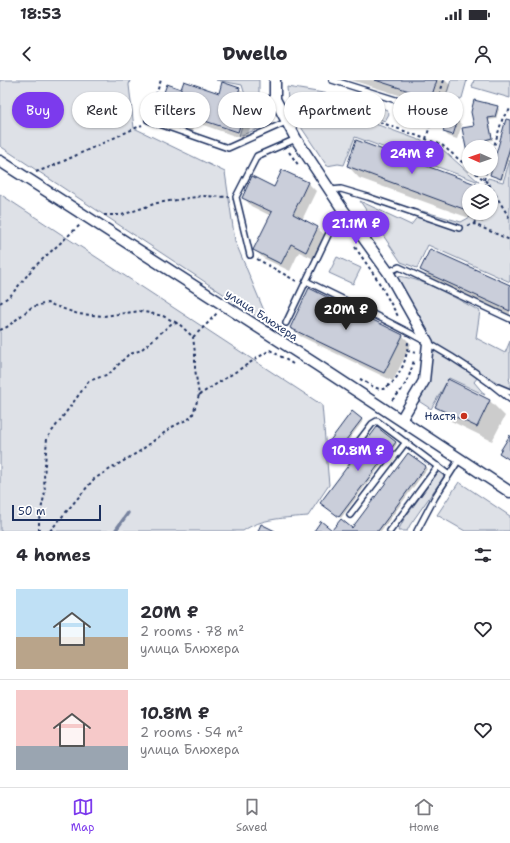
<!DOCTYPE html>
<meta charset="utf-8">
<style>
:root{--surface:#fff;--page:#f2f2f3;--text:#2b2b33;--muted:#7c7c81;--line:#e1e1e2;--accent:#7c3aed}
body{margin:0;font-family:"Shantell Sans",sans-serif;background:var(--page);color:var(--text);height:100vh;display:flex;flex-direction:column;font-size:15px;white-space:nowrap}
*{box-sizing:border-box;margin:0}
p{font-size:13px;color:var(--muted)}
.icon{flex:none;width:22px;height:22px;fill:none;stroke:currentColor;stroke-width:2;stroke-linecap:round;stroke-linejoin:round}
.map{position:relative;height:451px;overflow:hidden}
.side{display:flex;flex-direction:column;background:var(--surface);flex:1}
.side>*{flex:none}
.top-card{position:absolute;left:12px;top:12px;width:486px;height:36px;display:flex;gap:8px}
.needle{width:26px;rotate:272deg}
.fabs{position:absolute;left:462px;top:60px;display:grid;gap:8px}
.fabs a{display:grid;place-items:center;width:36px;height:36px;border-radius:50%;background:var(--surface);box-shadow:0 1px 3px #0004;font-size:20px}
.scale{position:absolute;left:12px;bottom:10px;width:89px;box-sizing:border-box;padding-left:4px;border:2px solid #1b2f5e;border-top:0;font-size:11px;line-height:14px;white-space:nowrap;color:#1b2f5e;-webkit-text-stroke:3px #fff;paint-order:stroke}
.price{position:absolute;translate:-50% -34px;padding:0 9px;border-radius:14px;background:var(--accent);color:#fff;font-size:13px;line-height:26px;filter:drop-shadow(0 1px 2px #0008)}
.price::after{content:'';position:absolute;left:50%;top:24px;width:12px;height:9px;margin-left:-6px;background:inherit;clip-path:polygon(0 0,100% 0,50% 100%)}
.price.selected{background:#222;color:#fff}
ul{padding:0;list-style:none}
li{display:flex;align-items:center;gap:12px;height:100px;padding:0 16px}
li+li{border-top:1px solid var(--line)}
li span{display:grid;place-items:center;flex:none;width:112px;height:80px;border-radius:0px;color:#555}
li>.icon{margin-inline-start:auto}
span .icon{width:48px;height:48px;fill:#fffc;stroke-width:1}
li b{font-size:17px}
h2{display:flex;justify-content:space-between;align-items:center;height:48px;padding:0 16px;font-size:17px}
.chip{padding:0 14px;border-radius:18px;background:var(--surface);box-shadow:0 1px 3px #0004;font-size:14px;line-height:36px}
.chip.selected{background:var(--accent);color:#fff}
.status{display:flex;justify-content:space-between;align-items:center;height:28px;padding:0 20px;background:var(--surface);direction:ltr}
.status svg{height:11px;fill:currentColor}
header{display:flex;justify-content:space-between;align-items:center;height:52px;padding:0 16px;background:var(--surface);font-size:18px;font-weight:800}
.tab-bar{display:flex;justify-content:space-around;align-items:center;height:56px;border-top:1px solid var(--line);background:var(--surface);font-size:11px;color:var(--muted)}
.tab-bar a{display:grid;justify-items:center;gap:2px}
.tab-bar .selected{color:var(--accent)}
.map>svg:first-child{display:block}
</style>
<div class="status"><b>18:53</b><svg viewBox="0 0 49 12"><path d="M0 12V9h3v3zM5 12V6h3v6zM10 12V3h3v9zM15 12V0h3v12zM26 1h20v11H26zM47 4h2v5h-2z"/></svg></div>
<header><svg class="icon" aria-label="back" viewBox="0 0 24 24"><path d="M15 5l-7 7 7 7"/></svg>Dwello<svg class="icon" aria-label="person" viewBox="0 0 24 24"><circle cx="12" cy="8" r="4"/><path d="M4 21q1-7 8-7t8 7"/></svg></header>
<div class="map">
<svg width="510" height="451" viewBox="0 0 510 451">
<rect width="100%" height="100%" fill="#fff"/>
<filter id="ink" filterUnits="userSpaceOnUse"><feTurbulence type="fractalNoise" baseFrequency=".025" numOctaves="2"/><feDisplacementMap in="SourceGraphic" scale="8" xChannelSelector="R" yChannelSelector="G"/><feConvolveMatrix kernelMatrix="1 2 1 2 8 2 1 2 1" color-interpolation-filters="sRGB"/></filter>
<g filter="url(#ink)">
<path fill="#dee1e7" stroke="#7c88a2" d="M0,0H130L129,5L134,48L225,92L235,161L270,245L0,66Z
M216,0H259V18L269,45L239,56L248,25L242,5Z
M451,0H467L462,18L442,28Z
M474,0H510V18L472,7Z
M287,7L360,19L387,30L389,34L385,41L361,33L322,34L297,39L288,22Z
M359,38L441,68L479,102L355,57L344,85L338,84L327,86L299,44L321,40Z
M510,80V202L428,165L417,188L401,182L360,121L411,145L422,131L461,142L474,135V133H491V111H482L488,98L503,102Z
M0,114L322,325L329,405L308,436C286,438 261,438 243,451H0Z
M337,177L361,188L353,204L329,193Z
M394,196C420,196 456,219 480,231L476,258L505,273L510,261V297L509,300L510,301V322L500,304L481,293L474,302L485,315L449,298L431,329L417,320L432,271Z
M439,391L445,395L410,445L407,451H398L404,439Z
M459,402L510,436V451H465L437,435Z"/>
<path fill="#0003" d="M351,0H445L450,5L443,29Z
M239,9L248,17L242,34L252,42L246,60L195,42L192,52L177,47L168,39L173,24L164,15L182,11L219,14Z
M497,27L499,29L496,39L489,40L493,60L486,61L487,67H469V78L463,49L475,47Z
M458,41L462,45L457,59L448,56L444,51Z
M510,41V74L502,100L491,95Z
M357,61L481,107L485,111H469V133H487L483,143L359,98L348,86Z
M283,91L308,103L316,111L302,140L317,148L326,156L314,179L299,172L290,191L263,178L255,170L271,136L251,126L243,117L274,108Z
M422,190L510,206V237L433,202Z
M309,209L403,256L411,264L393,301L300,256L291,248Z
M449,301L490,321L505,336L492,361L451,341L436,326Z
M361,339L363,341L338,374L330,368Z
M396,362L397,364L341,438L323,424Z
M409,374L427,389L381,451H333L352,449Z"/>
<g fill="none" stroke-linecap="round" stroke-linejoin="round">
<path stroke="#77839f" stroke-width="3.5" d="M115,451L128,433"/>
</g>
<path fill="#caceda" stroke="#1b2f5e" d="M375,0H437L431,18Z
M184,1L219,13L222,2L240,8L232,29L244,33L238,52L187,35L184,44L167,39L174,19L163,15L167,4L181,9Z
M474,20L498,26L495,37L488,38L492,58L485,60L486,67H469V78H468L462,48L474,46L471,32Z
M447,36L458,40L453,55L443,52Z
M506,39L510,40V67L501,99L490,95Z
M356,60L481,106L479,111H469V131L347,86Z
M282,90L308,102L293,134L318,147L306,172L291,164L281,184L253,170L272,132L242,118L252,96L274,107Z
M430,169L510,205V231L420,190Z
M309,208L403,255L384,293L290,248Z
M448,299L490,320L477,347L435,327Z
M352,331L362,339L336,373L326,366Z
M377,347L396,362L339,437L320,423Z
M510,355V380L499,373Z
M408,373L426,386L378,451H314L321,441L332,450L341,439L352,448Z
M261,444L275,451H258Z"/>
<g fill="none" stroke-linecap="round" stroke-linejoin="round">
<defs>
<path id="lane" d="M332,0L434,32
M148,40L228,68L286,42
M331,110L341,109L368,117L459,148
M250,175L236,117L257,76L296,59
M388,192L399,187L510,239
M306,201C376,236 450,268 510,319
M286,243L341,128
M498,307L510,312
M346,378L372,344L377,341L449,395
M350,435L406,362
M390,451L438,386
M417,451L435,417L460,378"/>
<path id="street" d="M275,0V19L296,59L341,127L388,192L428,263L424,301L401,340
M0,81L317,285L510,412"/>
</defs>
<use href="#lane" stroke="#1b2f5e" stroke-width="8"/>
<use href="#street" stroke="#1b2f5e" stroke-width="13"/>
<path stroke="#1b2f5e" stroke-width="2" stroke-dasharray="3 3" stroke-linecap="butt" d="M436,26L444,0
M150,32L161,0
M298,41L322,36L361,35L442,65L469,88
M426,59L432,39
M289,72L299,86
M491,76L503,37L509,31L510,28
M471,89L489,104L486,111
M36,92L53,86L142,45
M484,100L487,89
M489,104L510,139
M104,135H122L157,123L202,116L229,117
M474,144L478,133
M467,146L474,144L510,160
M355,167L377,199L399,238
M257,179L296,201
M0,223L11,215L34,187L80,145
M0,250L7,247L32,227L47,223L78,234L104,236L140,231L163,236L177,243
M407,271L417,273
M360,299C366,302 376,310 383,309C386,308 390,304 393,302C403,290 407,277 408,262
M199,315L270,270L293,284
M392,320C406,307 409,298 414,280
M39,451V439L45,412L44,398L47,358L89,301L109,294L128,275L141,270L171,244L178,243L193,257L205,246L217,233
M50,451L94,399L140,371L172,347L192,337L199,315L195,289V273L193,257"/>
<use href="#lane" stroke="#fff" stroke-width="5"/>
<use href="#street" stroke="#fff" stroke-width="10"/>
</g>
</g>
<circle fill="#c8321e" stroke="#fff" stroke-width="1.5" cx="464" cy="336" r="4"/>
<g text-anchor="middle" stroke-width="4" stroke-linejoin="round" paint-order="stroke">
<g font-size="11" fill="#1b2f5e" stroke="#fff">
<text transform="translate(262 235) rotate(33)" y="4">улица Блюхера</text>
</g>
<g font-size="11" fill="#1b2f5e" stroke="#fff" text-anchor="end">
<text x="456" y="340">Настя</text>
</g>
</g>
</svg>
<div class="fabs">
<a><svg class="needle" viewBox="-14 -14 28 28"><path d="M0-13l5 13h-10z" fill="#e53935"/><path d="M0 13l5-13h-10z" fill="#7c7c81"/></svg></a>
<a><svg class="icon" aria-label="layers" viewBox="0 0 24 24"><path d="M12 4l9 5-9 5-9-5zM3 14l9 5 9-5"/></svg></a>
</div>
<div class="scale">50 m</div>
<b class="price" style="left:412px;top:95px">24M ₽</b>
<b class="price" style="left:356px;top:165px">21.1M ₽</b>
<b class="price selected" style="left:346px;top:251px">20M ₽</b>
<b class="price" style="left:358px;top:392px">10.8M ₽</b>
<div class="top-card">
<a class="chip selected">Buy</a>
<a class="chip">Rent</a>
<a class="chip">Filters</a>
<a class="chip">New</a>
<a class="chip">Apartment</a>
<a class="chip">House</a>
</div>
</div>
<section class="side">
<h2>4 homes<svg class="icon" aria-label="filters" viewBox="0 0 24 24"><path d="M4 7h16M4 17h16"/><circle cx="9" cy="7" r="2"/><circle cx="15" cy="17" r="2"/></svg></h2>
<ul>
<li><span style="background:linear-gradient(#bfe0f5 60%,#b9a48a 0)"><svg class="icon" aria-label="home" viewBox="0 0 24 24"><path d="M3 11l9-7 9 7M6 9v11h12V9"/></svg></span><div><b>20M ₽</b><p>2 rooms · 78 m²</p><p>улица Блюхера</p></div><svg class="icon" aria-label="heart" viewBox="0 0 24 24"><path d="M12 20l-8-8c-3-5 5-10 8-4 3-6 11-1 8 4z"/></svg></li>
<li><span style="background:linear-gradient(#f6c9c9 70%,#9aa5b1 0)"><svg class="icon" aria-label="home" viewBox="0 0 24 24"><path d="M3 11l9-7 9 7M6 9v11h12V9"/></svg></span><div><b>10.8M ₽</b><p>2 rooms · 54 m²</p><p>улица Блюхера</p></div><svg class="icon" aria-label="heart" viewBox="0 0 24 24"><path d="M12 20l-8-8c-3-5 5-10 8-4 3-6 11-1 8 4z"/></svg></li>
</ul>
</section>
<nav class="tab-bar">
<a class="selected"><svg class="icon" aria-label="map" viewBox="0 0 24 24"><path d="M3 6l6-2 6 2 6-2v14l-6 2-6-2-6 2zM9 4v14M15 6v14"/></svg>Map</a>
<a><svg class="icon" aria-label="saved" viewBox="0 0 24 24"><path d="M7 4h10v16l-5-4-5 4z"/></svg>Saved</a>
<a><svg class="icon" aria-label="home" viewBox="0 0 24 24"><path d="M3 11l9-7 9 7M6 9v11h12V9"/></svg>Home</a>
</nav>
